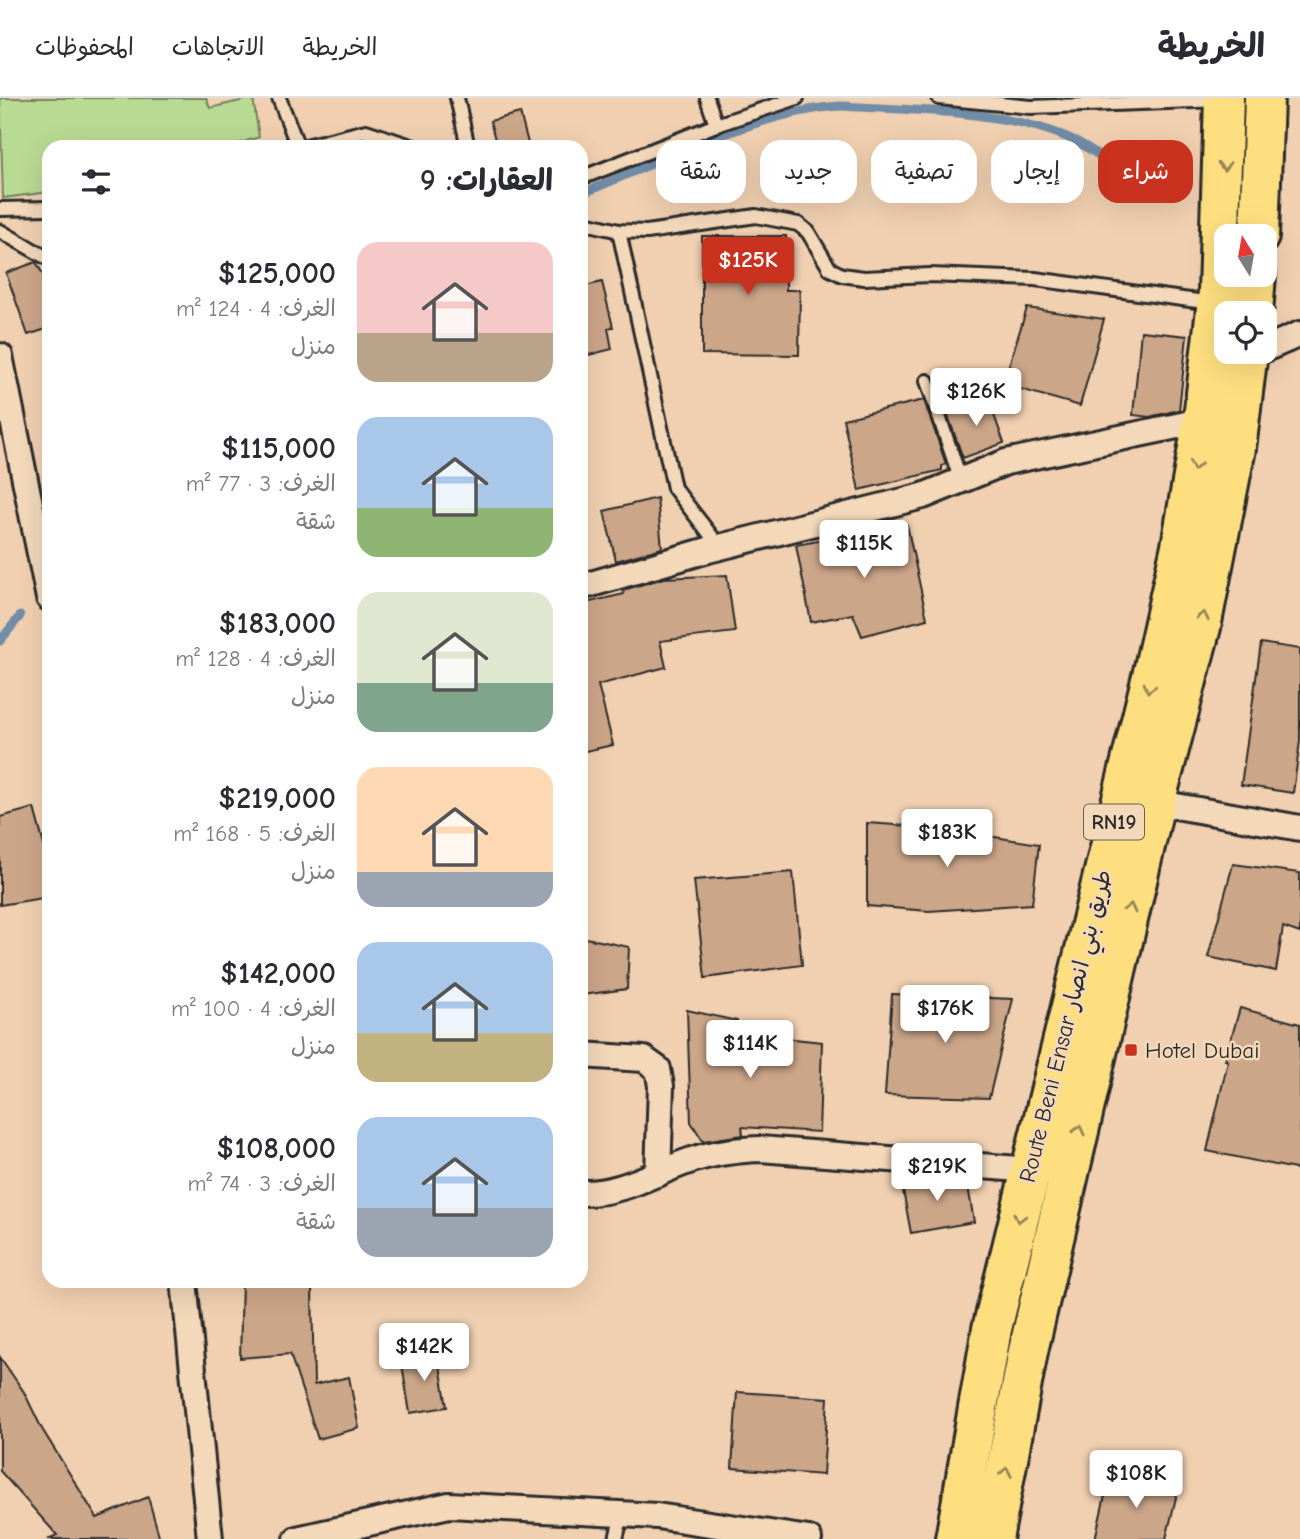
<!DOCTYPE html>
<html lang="ar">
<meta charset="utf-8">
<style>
:root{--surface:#fff;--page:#f2f2f3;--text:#2b2b33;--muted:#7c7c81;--line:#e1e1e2;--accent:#c8321e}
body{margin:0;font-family:"Comic Neue","Playpen Sans Arabic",sans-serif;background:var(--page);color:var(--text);direction:rtl;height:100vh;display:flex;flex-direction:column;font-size:26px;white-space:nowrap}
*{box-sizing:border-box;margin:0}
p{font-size:23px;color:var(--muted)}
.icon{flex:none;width:38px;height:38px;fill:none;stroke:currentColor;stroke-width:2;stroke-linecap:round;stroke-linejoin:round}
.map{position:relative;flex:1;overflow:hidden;direction:ltr}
.details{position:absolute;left:42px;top:42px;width:546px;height:1148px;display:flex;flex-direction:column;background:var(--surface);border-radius:21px;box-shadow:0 7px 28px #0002;direction:rtl}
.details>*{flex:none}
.banner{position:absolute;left:609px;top:42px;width:584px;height:63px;direction:rtl;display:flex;gap:14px}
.needle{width:46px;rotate:349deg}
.fabs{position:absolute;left:1214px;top:126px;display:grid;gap:14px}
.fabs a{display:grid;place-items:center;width:63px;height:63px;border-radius:14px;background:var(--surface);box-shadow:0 7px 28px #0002;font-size:35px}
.price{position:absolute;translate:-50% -60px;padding:0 16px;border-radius:7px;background:#fff;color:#222;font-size:23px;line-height:46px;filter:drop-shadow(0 2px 4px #0008)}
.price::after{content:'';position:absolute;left:50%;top:42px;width:21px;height:16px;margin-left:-10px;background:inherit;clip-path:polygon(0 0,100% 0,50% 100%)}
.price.on{background:var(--accent);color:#fff}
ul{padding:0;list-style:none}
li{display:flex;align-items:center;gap:21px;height:175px;padding:0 35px}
li span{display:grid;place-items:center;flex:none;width:196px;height:140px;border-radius:21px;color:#555}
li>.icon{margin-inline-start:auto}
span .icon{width:84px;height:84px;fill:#fffc;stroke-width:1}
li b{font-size:30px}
h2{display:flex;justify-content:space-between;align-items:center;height:84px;padding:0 35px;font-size:30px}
.tag{padding:0 24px;border-radius:21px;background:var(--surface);box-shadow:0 7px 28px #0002;font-size:24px;line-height:63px}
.tag.on{background:var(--accent);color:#fff}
header{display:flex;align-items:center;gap:42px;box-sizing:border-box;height:98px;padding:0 35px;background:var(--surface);border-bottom:2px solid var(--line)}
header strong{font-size:33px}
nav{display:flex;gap:38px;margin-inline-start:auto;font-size:24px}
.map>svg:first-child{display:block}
</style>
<header>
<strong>الخريطة</strong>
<nav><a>الخريطة</a><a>الاتجاهات</a><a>المحفوظات</a></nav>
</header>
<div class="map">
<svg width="1300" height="1441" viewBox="0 0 1300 1441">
<rect width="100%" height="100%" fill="#f1d0b1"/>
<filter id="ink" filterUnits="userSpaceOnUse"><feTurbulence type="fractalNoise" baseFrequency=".0143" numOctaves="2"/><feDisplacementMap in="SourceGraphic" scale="14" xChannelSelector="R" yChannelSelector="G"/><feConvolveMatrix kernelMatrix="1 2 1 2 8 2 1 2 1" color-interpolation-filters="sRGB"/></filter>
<g filter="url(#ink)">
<path fill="#b9da93" stroke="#72825f" stroke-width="2" d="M0,0H206L210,10L253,0L259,39L228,49H49V94L3,100Z"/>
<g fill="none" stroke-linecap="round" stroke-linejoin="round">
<path stroke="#708ca7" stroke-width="9" d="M581,96C657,65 759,13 840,8C908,12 1001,12 1064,38C1087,47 1107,63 1127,78
M0,543L20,518"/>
</g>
<path fill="#cca689" stroke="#2b2b2b" stroke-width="2" d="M520,15L529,49H497L490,23Z
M702,138H786V192H800L799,257L702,256Z
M36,164L49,187V230L28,237L6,175Z
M602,184L613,229L608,230L612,251L581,259V189Z
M1027,210L1104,221L1080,308L1003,286Z
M1141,233L1187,238L1179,312L1149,319L1133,317Z
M988,300L1004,345L963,360L947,315Z
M924,302L946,366L942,368V372L859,392L843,321Z
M657,400L662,450L616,463L604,413Z
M907,427L927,521L862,538L853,516L811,524L796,447Z
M727,477L735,534L660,543L666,569L598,587L613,647L581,654V506L624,496L623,492L664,480Z
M1261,545L1300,551V643L1293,695L1241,687Z
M34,710L49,766V799L0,807V719Z
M867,725L938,730L1039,746L1032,806L929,813L867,808Z
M1233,766L1300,775V835L1283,829L1276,873L1208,859Z
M793,774L802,867L705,880L694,782Z
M581,839L629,849L627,891L581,897Z
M892,896L1013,901L989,1000L885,997Z
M1240,910L1300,926V1072L1207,1053L1228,963L1225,962Z
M687,912L737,923L738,935L822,944L819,1034L742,1029L743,1037L703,1043L691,1024Z
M922,1078L967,1082L974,1124L911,1135L901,1082Z
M242,1183L312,1190L314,1287L349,1279L359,1330L318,1341L290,1256L240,1260Z
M438,1256L447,1309L410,1315L401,1261Z
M0,1259L24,1294L42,1331L97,1420L148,1399L160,1441H48L57,1437L0,1373Z
M737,1294L828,1300L823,1377L732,1370Z
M1110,1376L1178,1391L1166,1441H1095Z"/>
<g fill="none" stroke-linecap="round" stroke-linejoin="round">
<defs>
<path id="service" d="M279,0L298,49
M457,0L468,49
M707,0L716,27
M939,0L1031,9L1222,2
M302,49L366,33L414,49
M581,80L716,27L797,0
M0,111L49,110
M581,124L619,133L647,134L756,118L798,126L808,134L830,171L842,177L864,180L930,177L1035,181L1212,205
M0,133L49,161
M619,133L674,390L720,449
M927,283L961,383
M616,1441L622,1416"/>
<path id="minor" d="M1265,251L1300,236
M0,258L49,500
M581,489L708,452L923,398L1006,364L1215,320
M1142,702L1300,730
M581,957L644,961L658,971L661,988L658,1076
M581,1095C624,1096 656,1073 695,1061C717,1054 738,1052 760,1051L1045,1073
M184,1183L210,1441
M297,1441L449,1407L657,1418L809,1441"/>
<path id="trunk" d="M1259,138L1264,0
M1253,215L1256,177
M955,1441L992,1231L1153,574L1181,448L1203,321L1218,194L1224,0
M993,1441L1028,1253L1155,705L1201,529L1236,350L1248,254"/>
</defs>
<use href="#service" stroke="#2b2b2b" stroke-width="18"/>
<use href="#minor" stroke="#2b2b2b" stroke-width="30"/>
<use href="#trunk" stroke="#2b2b2b" stroke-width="44"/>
<use href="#service" stroke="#f3d8ba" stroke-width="12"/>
<use href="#minor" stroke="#f3d8ba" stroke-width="24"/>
<use href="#trunk" stroke="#fedf80" stroke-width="38"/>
</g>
<defs><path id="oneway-chevron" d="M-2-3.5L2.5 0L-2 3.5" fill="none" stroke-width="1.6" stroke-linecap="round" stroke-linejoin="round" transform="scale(1.75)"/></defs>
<g stroke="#948556">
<use href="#oneway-chevron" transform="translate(1224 68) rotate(91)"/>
<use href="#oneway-chevron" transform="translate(1195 368) rotate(100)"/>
<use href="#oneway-chevron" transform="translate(1203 518) rotate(-78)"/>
<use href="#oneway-chevron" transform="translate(1149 590) rotate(105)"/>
<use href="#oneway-chevron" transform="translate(1130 810) rotate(-77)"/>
<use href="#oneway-chevron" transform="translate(1079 1032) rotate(-77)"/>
<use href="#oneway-chevron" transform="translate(1019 1120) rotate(104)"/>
<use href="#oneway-chevron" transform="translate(1006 1374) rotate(-79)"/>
</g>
</g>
<rect fill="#c8321e" stroke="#f3d8ba" stroke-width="2.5" x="1124" y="945" width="14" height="14" rx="3.5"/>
<g text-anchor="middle" stroke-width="5" stroke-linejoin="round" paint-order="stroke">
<rect fill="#f3d8ba" stroke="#675f56" stroke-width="2" x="1084" y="706.5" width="60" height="35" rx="5"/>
<g font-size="21" font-weight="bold" fill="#2b2b2b">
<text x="1114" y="731">RN19</text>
</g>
<g font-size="23" fill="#2b2b2b" stroke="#f3d8ba">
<text transform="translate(1065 928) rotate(-76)" y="8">Route Beni Ensar طريق بني انصار</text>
</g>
<g font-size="23" fill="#2b2b2b" stroke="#f3d8ba" text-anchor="start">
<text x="1145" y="960">Hotel Dubai</text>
</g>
</g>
</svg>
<div class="fabs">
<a><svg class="needle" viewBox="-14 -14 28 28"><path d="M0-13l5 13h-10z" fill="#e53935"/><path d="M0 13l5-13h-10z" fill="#7c7c81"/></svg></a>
<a><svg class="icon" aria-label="locate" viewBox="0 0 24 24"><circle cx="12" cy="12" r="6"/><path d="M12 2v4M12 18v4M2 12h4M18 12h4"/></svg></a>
</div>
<b class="price on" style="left:748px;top:199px">$125K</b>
<b class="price" style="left:976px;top:330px">$126K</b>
<b class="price" style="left:864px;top:482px">$115K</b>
<b class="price" style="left:947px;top:771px">$183K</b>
<b class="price" style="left:945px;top:947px">$176K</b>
<b class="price" style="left:750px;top:982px">$114K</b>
<b class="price" style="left:937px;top:1105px">$219K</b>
<b class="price" style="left:424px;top:1285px">$142K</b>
<b class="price" style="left:1136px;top:1412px">$108K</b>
<div class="banner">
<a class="tag on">شراء</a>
<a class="tag">إيجار</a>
<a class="tag">تصفية</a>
<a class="tag">جديد</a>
<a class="tag">شقة</a>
</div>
<section class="details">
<h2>العقارات: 9<svg class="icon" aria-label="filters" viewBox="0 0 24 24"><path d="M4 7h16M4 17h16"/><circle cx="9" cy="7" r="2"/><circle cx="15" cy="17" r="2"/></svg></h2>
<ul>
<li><span style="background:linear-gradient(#f6c9c9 65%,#b9a48a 0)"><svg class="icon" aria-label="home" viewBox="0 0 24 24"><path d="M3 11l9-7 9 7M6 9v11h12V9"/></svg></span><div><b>$125,000</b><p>الغرف: 4 · 124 m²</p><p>منزل</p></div></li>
<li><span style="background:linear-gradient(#a9c7e8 65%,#8fb573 0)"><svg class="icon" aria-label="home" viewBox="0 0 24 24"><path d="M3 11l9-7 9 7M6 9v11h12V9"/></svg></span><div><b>$115,000</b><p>الغرف: 3 · 77 m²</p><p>شقة</p></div></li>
<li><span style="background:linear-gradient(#dfe7d0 65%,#7fa58c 0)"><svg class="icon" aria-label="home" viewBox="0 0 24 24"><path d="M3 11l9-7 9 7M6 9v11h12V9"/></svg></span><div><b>$183,000</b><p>الغرف: 4 · 128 m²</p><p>منزل</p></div></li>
<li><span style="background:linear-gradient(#ffd9b3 75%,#9aa5b1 0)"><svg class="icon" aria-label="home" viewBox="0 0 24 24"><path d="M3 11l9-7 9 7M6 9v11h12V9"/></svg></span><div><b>$219,000</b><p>الغرف: 5 · 168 m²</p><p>منزل</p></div></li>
<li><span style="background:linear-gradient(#a9c7e8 65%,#c2b280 0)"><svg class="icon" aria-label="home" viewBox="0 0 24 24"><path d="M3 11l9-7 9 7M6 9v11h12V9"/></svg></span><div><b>$142,000</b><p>الغرف: 4 · 100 m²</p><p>منزل</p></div></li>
<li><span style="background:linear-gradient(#a9c7e8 65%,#9aa5b1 0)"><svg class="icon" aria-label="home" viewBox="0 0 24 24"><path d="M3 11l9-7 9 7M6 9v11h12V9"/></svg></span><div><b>$108,000</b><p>الغرف: 3 · 74 m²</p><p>شقة</p></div></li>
</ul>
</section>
</div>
